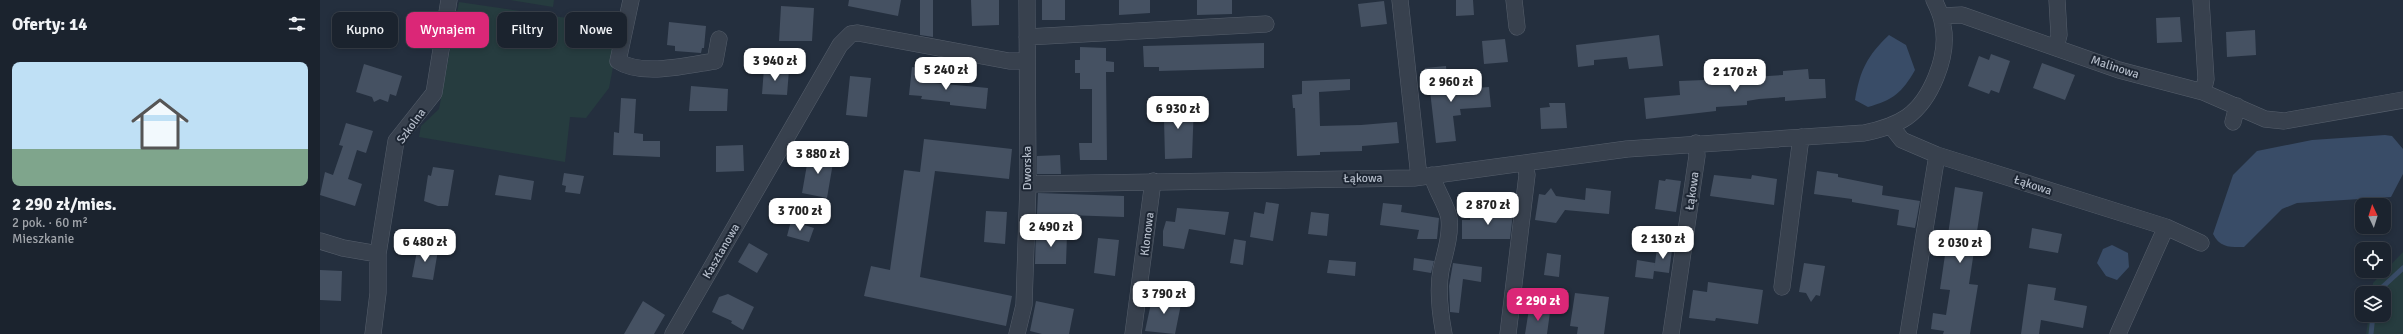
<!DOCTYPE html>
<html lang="pl">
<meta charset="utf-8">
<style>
:root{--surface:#1b232e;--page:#282f3a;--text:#f1f3f6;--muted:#a0a4aa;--line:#39404a;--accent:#db2777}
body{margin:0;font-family:Signika,sans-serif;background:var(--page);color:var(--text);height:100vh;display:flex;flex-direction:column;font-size:15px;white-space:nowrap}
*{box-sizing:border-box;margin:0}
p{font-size:13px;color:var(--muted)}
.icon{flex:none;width:22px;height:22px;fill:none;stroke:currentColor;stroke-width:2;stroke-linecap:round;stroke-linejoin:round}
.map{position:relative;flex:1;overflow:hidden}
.drawer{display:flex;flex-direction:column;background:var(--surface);width:320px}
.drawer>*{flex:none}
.guide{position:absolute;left:12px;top:12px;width:380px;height:36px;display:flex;gap:8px}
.needle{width:26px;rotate:356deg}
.tools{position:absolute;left:2035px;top:198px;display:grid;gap:8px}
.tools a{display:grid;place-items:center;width:36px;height:36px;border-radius:8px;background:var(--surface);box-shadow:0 2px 6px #0003,0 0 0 1px var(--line);font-size:20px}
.price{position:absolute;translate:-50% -34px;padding:0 9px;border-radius:8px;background:#fff;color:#222;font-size:13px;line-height:26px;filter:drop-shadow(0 1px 2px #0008)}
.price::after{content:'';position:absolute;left:50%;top:24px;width:12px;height:9px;margin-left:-6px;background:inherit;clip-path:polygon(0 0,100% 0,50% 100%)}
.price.active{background:var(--accent);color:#fff}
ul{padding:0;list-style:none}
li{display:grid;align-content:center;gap:8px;height:212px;padding:0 12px}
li+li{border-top:1px solid var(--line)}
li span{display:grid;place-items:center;height:124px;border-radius:8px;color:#555}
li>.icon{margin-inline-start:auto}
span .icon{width:72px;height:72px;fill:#fffc;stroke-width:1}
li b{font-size:17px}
h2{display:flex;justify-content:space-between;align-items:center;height:48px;padding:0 12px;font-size:17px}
.pill{padding:0 14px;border-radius:8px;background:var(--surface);box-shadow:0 2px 6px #0003,0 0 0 1px var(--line);font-size:14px;line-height:36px}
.pill.active{background:var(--accent);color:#fff}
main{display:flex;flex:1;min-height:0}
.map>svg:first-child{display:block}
</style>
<main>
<section class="drawer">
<h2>Oferty: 14<svg class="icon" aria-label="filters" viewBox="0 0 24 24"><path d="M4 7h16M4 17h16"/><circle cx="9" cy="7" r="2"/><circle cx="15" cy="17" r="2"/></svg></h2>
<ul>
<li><span style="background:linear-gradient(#bfe0f5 70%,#7fa58c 0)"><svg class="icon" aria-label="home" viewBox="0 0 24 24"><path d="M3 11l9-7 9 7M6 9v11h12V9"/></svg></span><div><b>2 290 zł/mies.</b><p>2 pok. · 60 m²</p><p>Mieszkanie</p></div></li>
</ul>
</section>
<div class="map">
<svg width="2083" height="334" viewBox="0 0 2083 334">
<rect width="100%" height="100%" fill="#242f3e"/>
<path fill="#263c3f" d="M190,0H234L233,7Z
M139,2L301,26L289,88L266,118L250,117L245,162L99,137L101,126L119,109Z
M2083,252V334H2046L2049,315H2064V293H2052L2053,283Z"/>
<path fill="#394c67" d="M1569,35L1586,45L1595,70C1582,93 1573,100 1548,107L1535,100C1540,70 1547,56 1569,35Z
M2065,135L2072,136L2083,149V174L2071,197L1977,203L1962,209L1924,247C1910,247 1900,248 1893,234L1913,175L1937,151L1992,140Z
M1792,245L1808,253L1809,267L1797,280L1786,276L1777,263L1783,249Z"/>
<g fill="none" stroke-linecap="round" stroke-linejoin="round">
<path stroke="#394c67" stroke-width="5" d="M2056,293L2083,268
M2051,334L2053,315"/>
</g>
<path fill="#455162" d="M529,0H581L578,16L528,6Z
M600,0H613V37L600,35Z
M651,0H679V25L652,26Z
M722,0H745V20H722Z
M799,0H830V13L799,15Z
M877,0H912V14L877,15Z
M1136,0H1153L1154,15L1136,16Z
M1064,1L1067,24L1041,27L1038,4Z
M461,6L494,8L492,41H459Z
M1860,17L1862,42L1837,43L1836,18Z
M349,22L386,26L384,48H382L381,53L355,51V46L347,45Z
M1935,30L1936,55L1907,57L1906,32Z
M1339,35L1343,66L1309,69L1307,57L1274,60V65L1258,67L1256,45Z
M1185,39L1188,62L1164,64L1162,41Z
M944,43V68L839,71V67H824L823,46Z
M760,47L786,48V61L794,62V72H786L787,160H760L759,143H772V89H760V73H755V60H760Z
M1671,54L1690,61L1679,93L1671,90L1669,94L1648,86L1659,56L1669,60Z
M1722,63L1755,75L1745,100L1713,88Z
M44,64L82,76L76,96L70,94L68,102L60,99L54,102L52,97L36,92Z
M1126,66L1128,90L1169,87L1171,107L1140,109L1141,115L1133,116L1136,141L1116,143L1109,82L1106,83L1105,68Z
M592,67L616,70L614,83L668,88L666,109L630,105V102L601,99L602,96L589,95Z
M444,68L469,70L467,95L442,94Z
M1432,68L1433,77L1463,75V71L1488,69L1489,79H1505L1506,98L1465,101V97L1439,99L1427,101V105L1396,107V111L1326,119L1324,98L1360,95L1359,81L1410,79L1409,72Z
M530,76L551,78L547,117L526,115Z
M1030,79V90L999,92L1000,126L1041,125L1077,122L1079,143L1042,146V151L1000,152V155L977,156L975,108H973L972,95L982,94V81Z
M371,86L408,89L407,111H369Z
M301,98L316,99L314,133L323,134V141H340V157L293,155L294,132L299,133Z
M1229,103H1245L1247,128L1221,129L1220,108L1230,107Z
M840,104H874L872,158L845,159L844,119H839Z
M26,123L53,131L46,153L37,150L28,179L42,184L35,206L0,195L5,172L13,175L23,146L19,145Z
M604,139L692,149L689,179L615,171L600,277L692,296L686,326L544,296L551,266L570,270L584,170L600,172Z
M423,145L424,171L396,172V146Z
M489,153L514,157L507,198L482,193Z
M740,155L741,174H717V156Z
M113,167L134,170L128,206H118L104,201L108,175L111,176Z
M1497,171L1518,174V177L1563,186L1562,195L1600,201L1595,228L1577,225L1579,210L1532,202V199L1494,194Z
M244,173L264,176L260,194L245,192L246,186L242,185Z
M179,175L214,181L211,200L175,195Z
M1394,175L1431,179L1432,175L1457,179L1454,205L1390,196Z
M1346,179L1361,181L1356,212L1335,209L1339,180L1345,181Z
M1635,187L1663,192L1649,284L1658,285L1650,334H1623L1624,331L1611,329L1613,313L1626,315L1630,290L1620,289Z
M1231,188L1236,196L1265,200L1266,188L1291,191L1289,214L1245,210L1236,223L1215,220L1219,194L1225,195Z
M718,193L804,196V217L717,214Z
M946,202L959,204L953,241L930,237L934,212L944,214Z
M1063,203L1082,205L1081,212L1119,218L1117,239H1097L1099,230L1060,225Z
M857,208L909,212L905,235L869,229L864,249L843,246V231L846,221L855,222Z
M666,211L687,212L685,244L664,242Z
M991,212L1009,214L1007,236L988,234Z
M1150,213H1193L1190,239H1142V220H1150Z
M471,221L494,228L489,242L467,236Z
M1712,228L1742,234L1738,253L1709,248Z
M716,230L747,234L746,264H715Z
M778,238L799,240L795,276L774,273Z
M914,239L926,241L923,265L910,263Z
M429,243L448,254L437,273L418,262Z
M98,246L118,250L113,280L92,277Z
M1337,248L1352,250L1349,273L1334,271Z
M1227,253L1241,255L1239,277L1224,275Z
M1094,258L1114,261L1111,273L1093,270Z
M1009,260L1036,262L1035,276L1007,273Z
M1317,260L1335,263L1333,279L1315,277Z
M1133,263L1162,267L1161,282L1143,279L1139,313L1130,312V309L1129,286Z
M1484,263L1505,266L1500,296L1496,295L1491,302L1486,293L1479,292Z
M0,270L22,271L21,301L0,300Z
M1388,282L1443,290L1438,324L1396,318L1395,321L1369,318L1373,290L1387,292Z
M1708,284L1736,288L1734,300L1767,306L1763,328L1721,320L1719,334H1701Z
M1255,293L1289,297L1284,334H1257L1258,327L1250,326Z
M408,294L434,307L423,330L411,323L412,321L392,312L399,297Z
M833,294L862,299L855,334L825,331Z
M323,301L345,315L334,334H304Z
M716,301L754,309L749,334H722L710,331Z
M1209,309L1230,312L1227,334H1205Z"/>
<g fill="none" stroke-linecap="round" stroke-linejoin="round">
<defs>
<path id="minor" d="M311,0L298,61C322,77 369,65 395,61L399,39
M1080,0L1099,177
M1194,0L1197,27
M1621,16L1642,15L1799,70L1883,92L1886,79L1881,0
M707,37L946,24
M1736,47L1739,35L1737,0
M1883,92L1945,119L1964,121L2083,100
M1913,122L1917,106
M1571,126L1582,140L1617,155L1846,227L1881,243
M1112,175C1115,189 1127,205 1129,218C1131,235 1125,253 1121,270C1117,291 1120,313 1124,334
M708,184L1094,178L1307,149L1544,133C1559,130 1574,126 1587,117C1611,100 1629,56 1623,26C1622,17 1618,8 1614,0
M0,241L23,248L58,254
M1462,287L1481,137
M53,334L58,293V254L76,141L114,93L129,0
M353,334L520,45L531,34L538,33L689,61H707
M697,334L704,305L708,184L707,0
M813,334L833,181
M1188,334L1207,175L1205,163
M1351,334L1377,156L1376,143
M1588,334L1617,155
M1798,334L1846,227"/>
</defs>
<use href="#minor" stroke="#565f6c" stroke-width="17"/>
<use href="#minor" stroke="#38414e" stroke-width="16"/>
</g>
<g text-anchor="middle" stroke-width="4" stroke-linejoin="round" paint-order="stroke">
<g font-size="12" fill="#b4bcc9" stroke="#1d2633">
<text transform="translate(1795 67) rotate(18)" y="4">Malinowa</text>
<text transform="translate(91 126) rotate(-54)" y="4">Szkolna</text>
<text transform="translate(707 168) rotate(-90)" y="4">Dworska</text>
<text transform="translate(1043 178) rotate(-1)" y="4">Łąkowa</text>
<text transform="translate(1713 185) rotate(18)" y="4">Łąkowa</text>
<text transform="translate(1372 191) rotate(-82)" y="4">Łąkowa</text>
<text transform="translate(827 234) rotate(-83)" y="4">Klonowa</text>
<text transform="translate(401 251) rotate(-60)" y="4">Kasztanowa</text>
</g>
</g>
</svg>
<div class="tools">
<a><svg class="needle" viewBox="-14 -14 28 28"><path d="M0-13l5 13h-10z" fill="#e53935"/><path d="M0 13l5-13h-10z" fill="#a0a4aa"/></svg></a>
<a><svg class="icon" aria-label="locate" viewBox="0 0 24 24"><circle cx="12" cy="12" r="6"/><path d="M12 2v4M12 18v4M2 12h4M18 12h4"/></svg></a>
<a><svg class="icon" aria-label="layers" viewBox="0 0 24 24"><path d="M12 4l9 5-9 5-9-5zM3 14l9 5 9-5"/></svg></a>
</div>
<b class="price" style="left:455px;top:82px">3 940 zł</b>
<b class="price" style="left:626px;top:91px">5 240 zł</b>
<b class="price" style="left:1415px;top:93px">2 170 zł</b>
<b class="price" style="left:1131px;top:103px">2 960 zł</b>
<b class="price" style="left:858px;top:130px">6 930 zł</b>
<b class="price" style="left:498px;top:175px">3 880 zł</b>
<b class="price" style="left:1168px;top:226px">2 870 zł</b>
<b class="price" style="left:480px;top:232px">3 700 zł</b>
<b class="price" style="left:731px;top:248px">2 490 zł</b>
<b class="price" style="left:1343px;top:260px">2 130 zł</b>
<b class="price" style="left:105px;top:263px">6 480 zł</b>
<b class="price" style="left:1640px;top:264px">2 030 zł</b>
<b class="price" style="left:844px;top:315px">3 790 zł</b>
<b class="price active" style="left:1218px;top:322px">2 290 zł</b>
<div class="guide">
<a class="pill">Kupno</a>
<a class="pill active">Wynajem</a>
<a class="pill">Filtry</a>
<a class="pill">Nowe</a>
</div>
</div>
</main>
